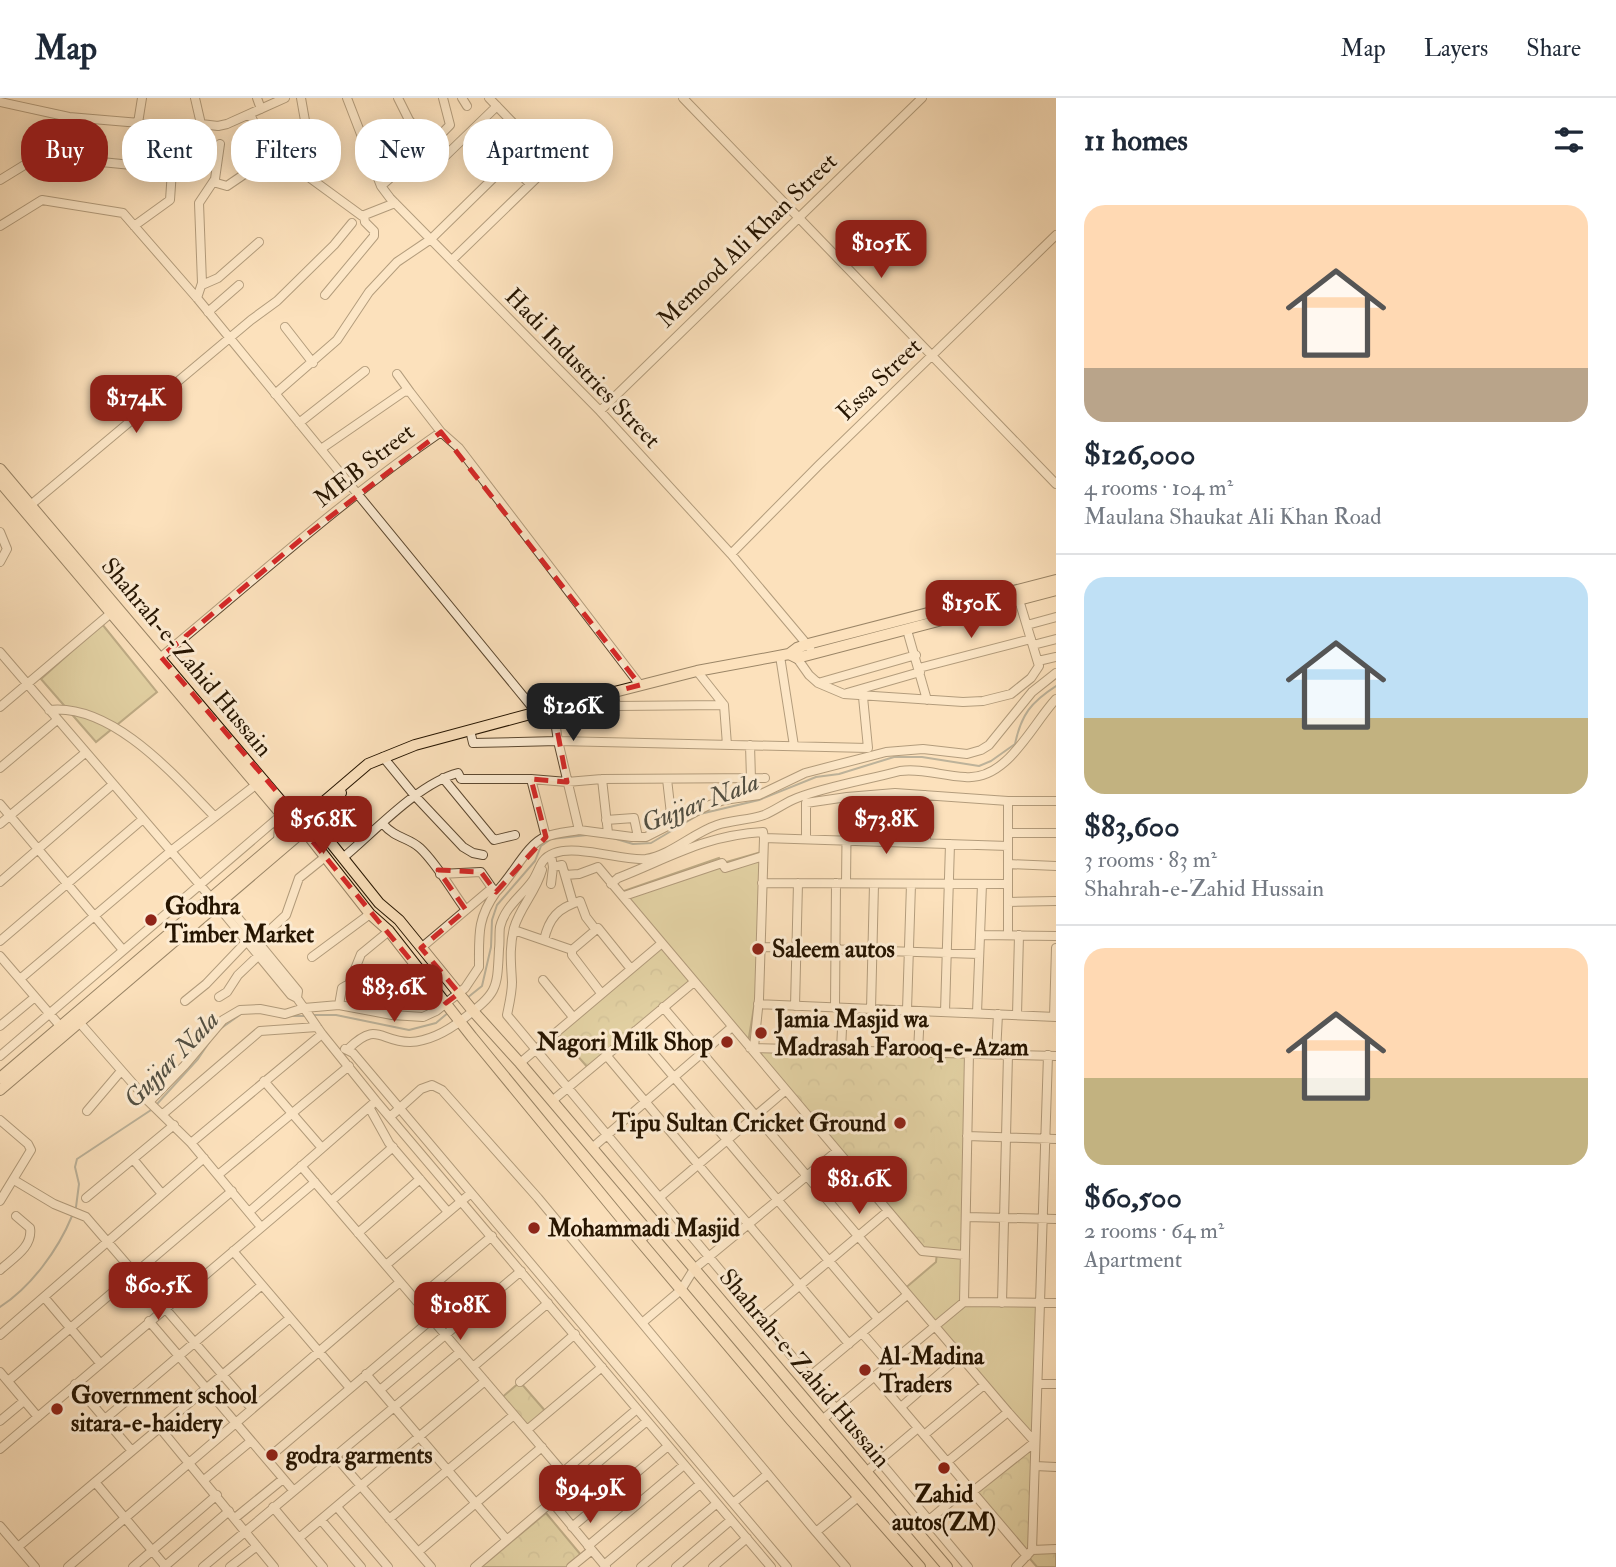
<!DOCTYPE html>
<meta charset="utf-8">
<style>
:root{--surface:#fff;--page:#f6f6f7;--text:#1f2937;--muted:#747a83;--line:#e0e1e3;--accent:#8f2418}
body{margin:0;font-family:"IM FELL Double Pica",serif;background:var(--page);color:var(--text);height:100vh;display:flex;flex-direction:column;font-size:26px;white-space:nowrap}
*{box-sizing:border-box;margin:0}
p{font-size:23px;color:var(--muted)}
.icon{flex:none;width:38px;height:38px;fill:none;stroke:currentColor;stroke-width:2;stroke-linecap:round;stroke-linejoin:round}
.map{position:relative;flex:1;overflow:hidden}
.sheet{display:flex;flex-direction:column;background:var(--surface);width:560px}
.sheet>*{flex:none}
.top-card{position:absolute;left:21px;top:21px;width:665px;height:63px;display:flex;gap:14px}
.price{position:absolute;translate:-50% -60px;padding:0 16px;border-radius:14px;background:var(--accent);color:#fff;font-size:23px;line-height:46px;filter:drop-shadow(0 2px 4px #0008)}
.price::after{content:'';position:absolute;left:50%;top:42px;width:21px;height:16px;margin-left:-10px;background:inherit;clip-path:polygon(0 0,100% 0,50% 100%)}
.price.selected{background:#222;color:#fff}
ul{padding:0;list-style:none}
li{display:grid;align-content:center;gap:14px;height:371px;padding:0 28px}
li+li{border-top:2px solid var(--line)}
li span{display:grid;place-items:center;height:217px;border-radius:21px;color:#555}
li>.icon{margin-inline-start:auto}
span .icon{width:126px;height:126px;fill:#fffc;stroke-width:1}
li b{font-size:30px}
h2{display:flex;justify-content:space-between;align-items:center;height:84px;padding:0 28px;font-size:30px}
.pill{padding:0 24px;border-radius:28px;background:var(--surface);box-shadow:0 4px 18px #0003;font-size:24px;line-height:63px}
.pill.selected{background:var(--accent);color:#fff}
header{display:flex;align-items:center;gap:42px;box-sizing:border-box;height:98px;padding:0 35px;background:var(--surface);border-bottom:2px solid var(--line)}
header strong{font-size:33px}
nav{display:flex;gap:38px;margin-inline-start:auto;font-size:24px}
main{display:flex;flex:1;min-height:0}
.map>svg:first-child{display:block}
</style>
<header>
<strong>Map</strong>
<nav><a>Map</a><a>Layers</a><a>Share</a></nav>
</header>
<main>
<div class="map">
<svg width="1056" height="1469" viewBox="0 0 1056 1469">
<defs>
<pattern id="park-crowns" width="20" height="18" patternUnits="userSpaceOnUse" patternTransform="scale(1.75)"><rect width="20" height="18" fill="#c7c18b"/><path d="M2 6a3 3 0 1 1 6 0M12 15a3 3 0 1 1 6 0" fill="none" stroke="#aba576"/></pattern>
</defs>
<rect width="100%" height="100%" fill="#fce1bc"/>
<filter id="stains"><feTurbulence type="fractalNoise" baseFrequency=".00286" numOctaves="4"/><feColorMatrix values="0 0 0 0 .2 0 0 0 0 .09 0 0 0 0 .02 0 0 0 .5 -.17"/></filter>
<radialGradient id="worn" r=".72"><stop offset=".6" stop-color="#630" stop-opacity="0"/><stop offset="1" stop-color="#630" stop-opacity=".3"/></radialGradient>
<path fill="#c7c18b" stroke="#766b46" stroke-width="2" d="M102,526L157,594L96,644L41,581Z
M761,754L756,897L748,945L621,794L719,760L723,765Z
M937,1154L964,1157V1204L1040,1208L1035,1344L903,1192L936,1164Z"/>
<path fill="url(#park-crowns)" stroke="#766b46" stroke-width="2" d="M662,845L694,884L589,971L555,932Z
M754,949L969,955L964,1157L922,1153Z
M520,1284L547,1315L527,1332L500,1301Z
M1034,1343L1031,1452L1056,1451V1469H1037L971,1393Z
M546,1415L581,1457L567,1469H481Z"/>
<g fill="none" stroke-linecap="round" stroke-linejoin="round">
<path stroke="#717971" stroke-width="2" d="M613,740L633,746L651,745L700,716L759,702L816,679L839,676L894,659H922L979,668L991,663L1015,646C1021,617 1031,604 1056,588
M467,900L482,888L491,849L492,822L497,807L535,763L541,748L551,741L587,737
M314,917H336L409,932L436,925L449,914
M290,918H305
M220,931L241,916
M157,1006L198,961L210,943
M76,1109L79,1086L75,1069L77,1061L151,1012
M0,1209C31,1189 58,1152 72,1118"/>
<defs>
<path id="minor" d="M195,0L201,26L218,28L227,26L285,0
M257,0L261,11
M301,0L307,34
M347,0L381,88L390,100L600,313L731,456L810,550
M398,0L409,22L430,48
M462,0L467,8
M489,0L518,30
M683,0L1056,386
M0,4L69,19L175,28L170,102L134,128
M250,16L262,42L269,50L362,118L395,105
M138,25L142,0
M509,65L530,86
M436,67L497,8
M0,82L44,55L71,61L172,71
M213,84L227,88L249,73L280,59
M381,88L403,69L417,61L450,27L443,0
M0,128L42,102L123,115L197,200L537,615
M452,162L547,70
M202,187L218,180L259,144
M325,197L374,138V133L365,124L364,118
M197,200L202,185L199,105L215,81L220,46
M208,214L239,187
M285,229L313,265
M397,276L410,294
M275,296L337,242L369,194L397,164L431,141L521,53
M600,313L922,0
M299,325L365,273
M321,351L405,293L410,294L441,334
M27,410L251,222L277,203L334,147L352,125
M0,434L7,451L0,464
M731,456L819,367L1056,137
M1027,527L1056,519
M907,532L927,602
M1033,547L1056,541
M0,554L212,801L291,897L297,900L322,936L376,1003L771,1469
M780,558L794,648
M161,559C253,483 342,402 441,334L459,350L640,587
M797,560L809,577L818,585L844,596L963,604L983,603L1011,596L1031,580L1039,568L1019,502
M1038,563L1056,559
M919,570L1031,541
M697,573L724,607L727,647
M818,585L916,557
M611,595L617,608L724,607
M847,595L920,574
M0,609L111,515
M553,610L558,643L579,732L632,739H646L707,708L724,702L759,697L805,675L886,654L923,651L967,656L981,652L989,647L1032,594L1056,575
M49,612C112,605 174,677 214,718
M470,632L473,645L558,643L868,650L863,599
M750,647L751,681
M383,659L415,698L463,749L473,755L483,757
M0,670L57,622
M443,680L494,742L515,737
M531,681L546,739
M602,681L608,735
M667,681L672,725
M925,697L926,745
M0,706L123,852
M276,722L279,725L278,745
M606,722L634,720L638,739
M0,726L85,655
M383,726C396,741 408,739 420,750C438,767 451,792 466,812
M1008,735H1056
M806,741V705L847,699L895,695L1008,703H1056
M551,757L553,769L562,767L573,805
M344,759C375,733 419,685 458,675L461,681H531L567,684L602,681L765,680
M1008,766L1056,768
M542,772C536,794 520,809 514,830C509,851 511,864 512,884C512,895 509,907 507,917L968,1469
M565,777L579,776L598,769L662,845
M0,784L112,687
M762,785L1008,786
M846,785L847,699
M551,786L553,769
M611,786L618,780C669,760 706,737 763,734L764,740L1008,748
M495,792L496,794C512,779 527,746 545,739C555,735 568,734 579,732
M220,798L298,893L297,900
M624,798L722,765L725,770L763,758
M1008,804L1056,803
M514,832L572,852
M980,837L1056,838
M1008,837V703
M544,842C549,820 558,810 580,803L586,819L596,832
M0,843L143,721
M257,844L286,817L299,780L325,759
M759,849L979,856
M421,850L492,790L481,774L440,776
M0,858L61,929
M312,859L370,816
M20,881L171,753L257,686
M543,882L573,919
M601,895L572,857V852L598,830L631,871
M219,899L227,894L238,877L258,858
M185,903L206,886L246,844
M758,906L1056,919
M339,907L342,890L349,886L361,856L389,833
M795,908L798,785
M663,909L1008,1314L1035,1344L972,1394
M835,909L836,785
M871,911L874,786
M907,912L911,786
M945,914L950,746
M977,915L982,786
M1017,917L1019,837
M1054,919L1056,850
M79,924L149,1004L191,1045L261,1129
M0,928L35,899
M635,933L878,1221
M754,949L759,901L764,740
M750,950L1056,958
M345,951L353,955L787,1469
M348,951C378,922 379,944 410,944C429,943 449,932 463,921C498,894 497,892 499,851C500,844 499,836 500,829C505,808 522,798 533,782C537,776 539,769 543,763C562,739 619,764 646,761C671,757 693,735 717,727C733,722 749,722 764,717C776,712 786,704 797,700C828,688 867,682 900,673C922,670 942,678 965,679C1007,683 1031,628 1056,601
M841,952L843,910
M918,954L920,913
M996,956L998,916
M606,957L849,1246
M0,958L285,714
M520,965L662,845L922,1153L964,1157
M264,983L322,1050
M552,1003L694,884
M149,1004L185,967L223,922L240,912L260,911L285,916L304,910L339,907L392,917L423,919L436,913L465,890L479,869C479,836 477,821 496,794
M369,1009L389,1045L448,1114
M87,1013L121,973
M163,1016L260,933L317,929
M391,1018L421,991L432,987L442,992L538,1100L816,1434L857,1400
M0,1022L28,1046L31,1052L0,1103
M967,1038L1056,1041
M191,1045L322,936
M592,1050L732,929
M133,1061L162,1096
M301,1068L573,1386
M218,1077L349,968
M14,1082L54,1106L86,1119L252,1311
M660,1099L786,992
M86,1100L174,1027
M331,1103L393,1049
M249,1114L376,1003
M966,1119L1056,1121
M358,1135L420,1081
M233,1153L350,1290
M386,1167L471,1095
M0,1172C13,1160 33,1149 30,1130L16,1118
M44,1199L100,1265
M416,1202L492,1138
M964,1204L969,955
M1002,1205L1008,956
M760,1221L888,1113
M149,1223L293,1392
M642,1225L681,1192L694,1171L837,1053
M862,1235L889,1266
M0,1237L204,1060
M473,1269L548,1205
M0,1274L38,1319
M366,1276L507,1442
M874,1278L1027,1458
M809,1279L907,1197
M8,1283L232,1093
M520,1284L575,1236
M75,1286L132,1353
M1038,1286H1056
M380,1292L521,1173
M901,1309L960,1258
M105,1321L262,1187
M822,1322L964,1204L1056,1205
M0,1323L24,1303
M160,1330L274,1469
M527,1332L602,1269
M924,1337L984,1287
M0,1351L315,1084
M335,1358L431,1469
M267,1361L432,1221
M947,1364L1008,1314
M1035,1368L1056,1369
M563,1374L637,1311
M866,1374L918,1330
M204,1382L251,1343
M95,1384L166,1469
M552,1404L606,1469
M733,1405L768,1376
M273,1409L323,1469
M337,1409L388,1469
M235,1420L283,1381
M389,1421L514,1317
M321,1422L361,1469
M929,1422L968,1389
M0,1428L35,1469
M572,1429L668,1348
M816,1434L846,1469
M299,1440L485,1283
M588,1448L684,1367
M18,1449L290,1220
M1032,1452L1048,957
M418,1454L542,1349
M604,1467L700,1386
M68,1469L400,1184
M133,1469L217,1397
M164,1469L229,1413
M203,1469L460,1254
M230,1469L257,1448
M475,1469L647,1323
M571,1469L592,1452
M641,1469L716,1406
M676,1469L731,1422
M713,1469L747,1440
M1016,1469L1032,1452L1056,1451"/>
<path id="major" d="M0,371L280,702L291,712L309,721L319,730L379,805L399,822L473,913L520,965L947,1469
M0,384L282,717L308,737L370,816L389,833L472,939L639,1142L790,1321L920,1469
M789,556L797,560L1056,492
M0,980L368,666L415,647L571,605L697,573L789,556L797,550L808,546L1056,482
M0,992L314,724L341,695
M639,1142L657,1127"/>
</defs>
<use href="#minor" stroke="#5c4830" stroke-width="10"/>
<use href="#major" stroke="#261501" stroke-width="12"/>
<use href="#minor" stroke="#fdecd3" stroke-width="8"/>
<use href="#major" stroke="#fce1bc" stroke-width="10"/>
</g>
<path d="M0 0H1056V1469H0ZM441,334L640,587L553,610L567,684L531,681L546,739L496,794L481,774L438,772L466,812L421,850L459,895L446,905L304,733L314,724L295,715L161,559L305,438Z" fill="#fce1bc" fill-opacity=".55" fill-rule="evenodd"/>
<path fill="none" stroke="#d62828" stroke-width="5" stroke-dasharray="14 9" stroke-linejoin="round" d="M441,334L640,587L553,610L567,684L531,681L546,739L496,794L481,774L438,772L466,812L421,850L459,895L446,905L304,733L314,724L295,715L161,559L305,438Z"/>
<g fill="#8f2418" stroke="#fdecd3" stroke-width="2.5">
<circle cx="151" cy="822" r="7"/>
<circle cx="758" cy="851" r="7"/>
<circle cx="761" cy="935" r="7"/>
<circle cx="727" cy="944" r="7"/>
<circle cx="900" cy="1025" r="7"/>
<circle cx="534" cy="1130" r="7"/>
<circle cx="865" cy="1272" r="7"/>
<circle cx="57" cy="1311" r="7"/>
<circle cx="272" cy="1357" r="7"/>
<circle cx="944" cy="1370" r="7"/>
</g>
<g text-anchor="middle" stroke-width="6" stroke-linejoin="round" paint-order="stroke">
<g font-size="24" fill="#261501" stroke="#fdecd3">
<text transform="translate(747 142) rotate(-44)" y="8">Memood Ali Khan Street</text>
<text transform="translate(583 270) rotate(46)" y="8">Hadi Industries Street</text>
<text transform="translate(879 281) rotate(-44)" y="8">Essa Street</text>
<text transform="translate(364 367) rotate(-38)" y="8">MEB Street</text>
<text transform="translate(187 559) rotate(50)" y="8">Shahrah-e-Zahid Hussain</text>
<text transform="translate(805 1270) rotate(50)" y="8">Shahrah-e-Zahid Hussain</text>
</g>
<g font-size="24" font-weight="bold" fill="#261501" stroke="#fdecd3" text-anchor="start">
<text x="165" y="816">Godhra<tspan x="165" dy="28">Timber Market</tspan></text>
<text x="772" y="859">Saleem autos</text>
<text x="775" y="929">Jamia Masjid wa<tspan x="775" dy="28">Madrasah Farooq-e-Azam</tspan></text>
<text x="713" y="952" text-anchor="end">Nagori Milk Shop</text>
<text x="886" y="1033" text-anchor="end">Tipu Sultan Cricket Ground</text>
<text x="548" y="1138">Mohammadi Masjid</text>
<text x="879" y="1266">Al-Madina<tspan x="879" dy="28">Traders</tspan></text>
<text x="71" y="1305">Government school<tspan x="71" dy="28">sitara-e-haidery</tspan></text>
<text x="286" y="1365">godra garments</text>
<text x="944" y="1404" text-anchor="middle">Zahid<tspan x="944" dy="28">autos(ZM)</tspan></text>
</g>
<g font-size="26" font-style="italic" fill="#524f42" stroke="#fdecd3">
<text transform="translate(700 704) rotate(-21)" y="9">Gujjar Nala</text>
<text transform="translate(171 961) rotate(-46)" y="9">Gujjar Nala</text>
</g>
</g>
<rect width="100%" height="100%" filter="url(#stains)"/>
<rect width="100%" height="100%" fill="url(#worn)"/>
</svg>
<b class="price" style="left:881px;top:182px">$105K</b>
<b class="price" style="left:136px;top:337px">$174K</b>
<b class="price" style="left:971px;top:542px">$150K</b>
<b class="price selected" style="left:573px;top:645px">$126K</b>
<b class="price" style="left:323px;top:758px">$56.8K</b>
<b class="price" style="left:886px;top:758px">$73.8K</b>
<b class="price" style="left:394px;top:926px">$83.6K</b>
<b class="price" style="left:859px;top:1118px">$81.6K</b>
<b class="price" style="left:158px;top:1224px">$60.5K</b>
<b class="price" style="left:460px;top:1244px">$108K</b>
<b class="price" style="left:590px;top:1427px">$94.9K</b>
<div class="top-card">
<a class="pill selected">Buy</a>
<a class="pill">Rent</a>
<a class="pill">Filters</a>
<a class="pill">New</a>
<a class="pill">Apartment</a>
</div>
</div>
<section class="sheet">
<h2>11 homes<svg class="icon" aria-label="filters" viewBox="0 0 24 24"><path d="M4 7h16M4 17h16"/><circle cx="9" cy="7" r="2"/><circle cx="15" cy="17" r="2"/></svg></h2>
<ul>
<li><span style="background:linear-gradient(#ffd9b3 75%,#b9a48a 0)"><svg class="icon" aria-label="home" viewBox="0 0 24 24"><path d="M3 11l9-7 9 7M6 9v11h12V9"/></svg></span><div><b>$126,000</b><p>4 rooms · 104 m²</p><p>Maulana Shaukat Ali Khan Road</p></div></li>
<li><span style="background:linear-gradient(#bfe0f5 65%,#c2b280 0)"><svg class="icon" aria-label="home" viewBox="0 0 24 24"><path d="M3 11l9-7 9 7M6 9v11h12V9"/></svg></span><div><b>$83,600</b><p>3 rooms · 83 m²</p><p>Shahrah-e-Zahid Hussain</p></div></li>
<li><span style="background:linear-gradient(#ffd9b3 60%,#c2b280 0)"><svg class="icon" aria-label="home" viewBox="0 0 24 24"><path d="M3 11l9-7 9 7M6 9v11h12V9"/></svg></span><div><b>$60,500</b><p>2 rooms · 64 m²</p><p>Apartment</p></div></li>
</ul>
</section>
</main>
